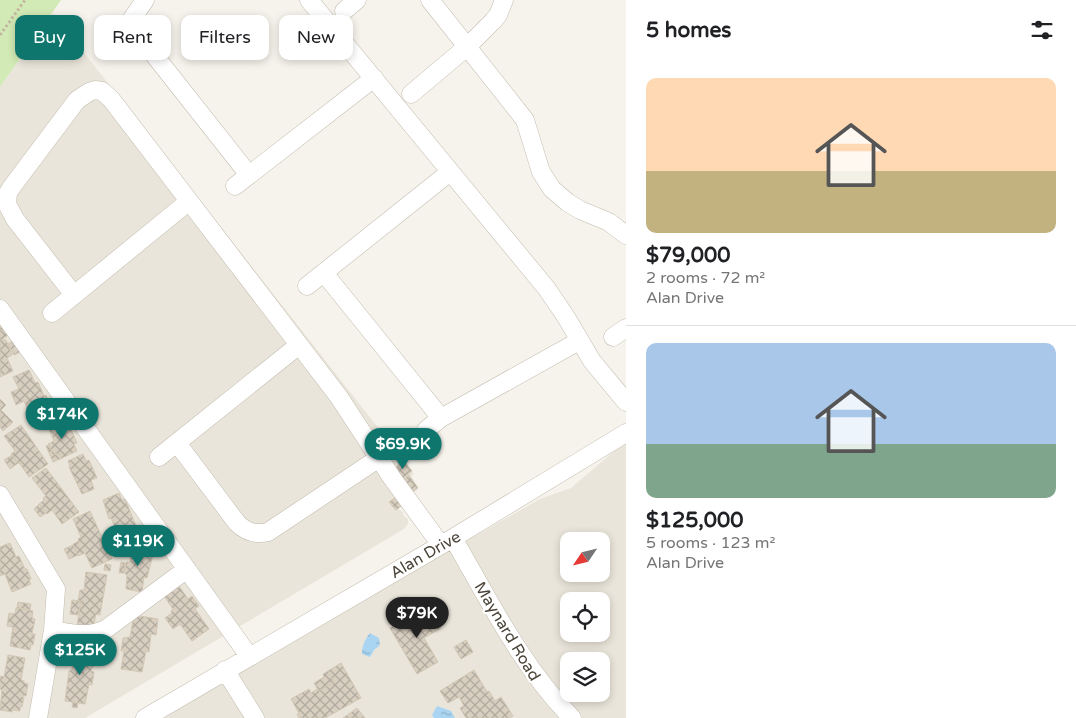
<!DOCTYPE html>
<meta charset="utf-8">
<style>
:root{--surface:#fff;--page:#f6f6f6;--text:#202124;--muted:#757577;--line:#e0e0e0;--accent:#0f766e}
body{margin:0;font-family:"Varela Round",sans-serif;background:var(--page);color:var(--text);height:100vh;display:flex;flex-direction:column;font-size:19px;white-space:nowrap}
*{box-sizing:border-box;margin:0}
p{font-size:16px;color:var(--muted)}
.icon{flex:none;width:28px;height:28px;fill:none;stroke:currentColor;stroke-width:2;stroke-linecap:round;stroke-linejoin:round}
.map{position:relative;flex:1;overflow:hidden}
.drawer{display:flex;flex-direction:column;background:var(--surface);width:450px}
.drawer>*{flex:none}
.top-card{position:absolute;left:15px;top:15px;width:475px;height:45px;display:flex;gap:10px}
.needle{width:32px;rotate:235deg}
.controls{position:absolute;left:560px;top:532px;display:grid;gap:10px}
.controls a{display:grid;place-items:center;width:50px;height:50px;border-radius:10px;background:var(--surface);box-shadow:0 2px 8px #0003;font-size:25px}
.price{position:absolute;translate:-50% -42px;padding:0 11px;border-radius:18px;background:var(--accent);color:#fff;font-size:16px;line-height:32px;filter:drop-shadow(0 1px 2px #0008)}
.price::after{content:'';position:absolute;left:50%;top:30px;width:15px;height:11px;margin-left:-8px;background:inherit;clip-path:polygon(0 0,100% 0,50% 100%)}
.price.selected{background:#222;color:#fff}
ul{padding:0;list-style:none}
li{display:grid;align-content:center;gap:10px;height:265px;padding:0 20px}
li+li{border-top:1px solid var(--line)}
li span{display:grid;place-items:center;height:155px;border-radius:10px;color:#555}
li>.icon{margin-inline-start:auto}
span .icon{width:90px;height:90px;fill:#fffc;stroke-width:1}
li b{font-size:21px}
h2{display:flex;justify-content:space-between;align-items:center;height:60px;padding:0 20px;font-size:21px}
.tag{padding:0 18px;border-radius:10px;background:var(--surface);box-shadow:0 2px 8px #0003;font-size:18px;line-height:45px}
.tag.selected{background:var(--accent);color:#fff}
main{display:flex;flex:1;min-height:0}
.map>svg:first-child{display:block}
</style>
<main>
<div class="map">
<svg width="626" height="718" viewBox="0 0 626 718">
<defs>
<pattern id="water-ripples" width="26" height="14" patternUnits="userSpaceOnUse" patternTransform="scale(1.25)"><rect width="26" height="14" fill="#a9d4f2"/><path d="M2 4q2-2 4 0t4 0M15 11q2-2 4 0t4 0" fill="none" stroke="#8caec5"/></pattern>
<pattern id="building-cross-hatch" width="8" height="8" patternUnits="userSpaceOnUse" patternTransform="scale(1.25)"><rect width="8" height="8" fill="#d8cfc1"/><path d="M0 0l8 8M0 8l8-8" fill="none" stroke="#b1aa9e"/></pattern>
</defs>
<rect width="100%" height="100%" fill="#f6f3ec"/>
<path fill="#eae5da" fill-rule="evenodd" d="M53,13L412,471L414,474L410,477L418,488L398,509L403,512V515L408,519V524L404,529L85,718H0V87Z
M626,444V718H162L321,624L540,499L571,488L613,452ZM569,541H601V574H569ZM569,601H601V634H569ZM569,661H601V694H569Z"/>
<path fill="#d2eab5" d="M0,0H61L0,87Z"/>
<path fill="url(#water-ripples)" d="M370,633L379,638L380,645L374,650L370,657L362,654C362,645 365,640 370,633Z
M437,706L451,711L455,718H434L432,715Z"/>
<path fill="url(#building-cross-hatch)" stroke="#d3c7b4" d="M0,326H1L4,331L6,330L8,335L3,339L4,340H6L12,355L7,358L13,371L0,377Z
M15,339L24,350L14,355L8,344Z
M29,370L35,383L38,382L44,396L46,395L50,406H48L51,414L45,416L47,422L35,427L24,401L16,405L11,392L19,389L13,377Z
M0,399L6,405L1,410L13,422L3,431L0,427Z
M59,420L63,428L69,425L77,443L74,444L77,451L62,458L59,453L53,455L48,444L54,441L47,425Z
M21,425L48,464L29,477L20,464L22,462L19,464L11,454L15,451L4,436Z
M49,445L53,455L59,453L62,458L53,462L46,446Z
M83,454L86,461L89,460L97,478L91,480L94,489L82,494L69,467L70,466L68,461Z
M12,455L18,463L10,469L4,460Z
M404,461L412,471L402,479L394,469Z
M46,468L79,512L62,524L52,510L47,514L39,504L44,500L43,498L46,496L32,478Z
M409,475L418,488L411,493L402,481Z
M119,493L122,500L125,499L137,528L119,536L111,518L109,519L103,500Z
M398,496L404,504L396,510L389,502Z
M39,504L46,513L40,517L34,509Z
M90,511L112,559L92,568L85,553L78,556L73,544L79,541L78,539L81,537L73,519Z
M10,543L16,557L19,556L25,569H27L31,579L29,580L31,584L12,592L5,574L0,576V547Z
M133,543L152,547V551H154L147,578L144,577L142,592L126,589L127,575L124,573L126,562H130Z
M73,545L78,555L69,559L64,549Z
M121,562L125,563L124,573H119Z
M105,564L111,565L110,571L104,570Z
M86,572L107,575L100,615L96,614L93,629L77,626L81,601H78L80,590H84Z
M179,586L188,599L192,596L199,606L195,609L209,629L192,641L180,624L173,629L165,618L172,613L171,611L173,609L164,596Z
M72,600L81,601L78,615L70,614Z
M18,602L31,604L30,610L17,608Z
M16,608L33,611L32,618L35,619L32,634H35L33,645H31L30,650L10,646L13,627L7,626L9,613L15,614Z
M429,608L441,628L424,638L438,662L417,674L390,628L411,616L417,627L420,625L414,616Z
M134,615L158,619L156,635L151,634L149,652L146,651L142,672L121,669L124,651H121L123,638L130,637Z
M466,640L473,652L461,659L454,647Z
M77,647L94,649L92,663L94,664L93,667H92L91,671L94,672L92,685L89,684L85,704L65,701L69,671L72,669Z
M8,655L25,658L21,680L24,681V683L28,684L26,696L22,695V697H24L22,707H20V711L12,710V712L0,710L2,690L0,689V676L4,677Z
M341,663L361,698L325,718H299L297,714L299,713L291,699L309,689L311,693L317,689L319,691L334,682L328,671Z
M474,670L487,692L489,691L495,701L501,697L513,716L509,718H466L460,708L464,706L459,697L448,703L440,691Z
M328,671L334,682L319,691L314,683L324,677L323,674Z
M73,702L78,703L77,708L72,707Z
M357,708L365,718H343Z"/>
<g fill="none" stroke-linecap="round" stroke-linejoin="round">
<defs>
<path id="street" d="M309,0L547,289L566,317L592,361L626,402
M430,0L525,120L541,172L552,189L567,202L580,210L609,222L626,235
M344,11L357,0
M129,23L249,175
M118,39L145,0
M411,94L468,46L493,21L498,15L504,0
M235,186L374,78
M324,273L441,418
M307,286L450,172
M74,295L15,219L7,204L8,193L11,188L77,100L89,92L95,90L102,91L111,99L339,397L392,478L441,545
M0,309L249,656
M52,313L188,202
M613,337L626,328
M426,430L441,418L579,341
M177,443L237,523C246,532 255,535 268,532L379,458
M159,457L299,345
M0,495L56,589L53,630L38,718
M453,538C489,600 521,666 572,718
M53,630C71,633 88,638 106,629L187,569
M225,670L255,718
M145,718L453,538L626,433"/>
</defs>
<use href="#street" stroke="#c2bbae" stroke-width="19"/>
<path stroke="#c4b79f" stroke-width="3" stroke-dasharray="2.5 2.5" stroke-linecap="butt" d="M0,35L25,0"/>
<use href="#street" stroke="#fff" stroke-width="18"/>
</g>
<g text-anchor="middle" stroke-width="4.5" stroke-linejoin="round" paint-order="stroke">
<g font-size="16" fill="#4b4439" stroke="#fff">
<text transform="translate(425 554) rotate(-30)" y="6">Alan Drive</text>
<text transform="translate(508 631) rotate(59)" y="6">Maynard Road</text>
</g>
</g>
</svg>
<div class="controls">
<a><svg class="needle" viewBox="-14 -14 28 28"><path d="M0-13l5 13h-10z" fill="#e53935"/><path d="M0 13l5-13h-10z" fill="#757577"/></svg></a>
<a><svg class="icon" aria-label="locate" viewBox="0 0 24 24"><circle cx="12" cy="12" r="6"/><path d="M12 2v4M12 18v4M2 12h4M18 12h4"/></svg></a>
<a><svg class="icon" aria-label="layers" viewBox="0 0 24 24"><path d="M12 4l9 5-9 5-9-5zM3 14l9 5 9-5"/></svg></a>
</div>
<b class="price" style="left:62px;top:440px">$174K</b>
<b class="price" style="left:403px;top:470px">$69.9K</b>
<b class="price" style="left:138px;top:567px">$119K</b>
<b class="price selected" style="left:417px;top:639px">$79K</b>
<b class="price" style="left:80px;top:676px">$125K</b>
<div class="top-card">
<a class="tag selected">Buy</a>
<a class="tag">Rent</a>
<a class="tag">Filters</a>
<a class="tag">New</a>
</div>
</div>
<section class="drawer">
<h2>5 homes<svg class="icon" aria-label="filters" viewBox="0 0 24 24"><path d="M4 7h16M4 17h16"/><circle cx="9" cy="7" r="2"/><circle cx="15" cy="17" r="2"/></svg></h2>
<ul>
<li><span style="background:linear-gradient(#ffd9b3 60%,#c2b280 0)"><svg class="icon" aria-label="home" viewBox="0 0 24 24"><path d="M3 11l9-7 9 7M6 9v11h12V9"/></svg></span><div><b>$79,000</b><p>2 rooms · 72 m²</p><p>Alan Drive</p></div></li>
<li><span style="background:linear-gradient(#a9c7e8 65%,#7fa58c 0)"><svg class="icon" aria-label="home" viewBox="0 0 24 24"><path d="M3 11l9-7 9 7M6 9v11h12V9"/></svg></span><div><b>$125,000</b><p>5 rooms · 123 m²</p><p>Alan Drive</p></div></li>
</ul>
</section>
</main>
